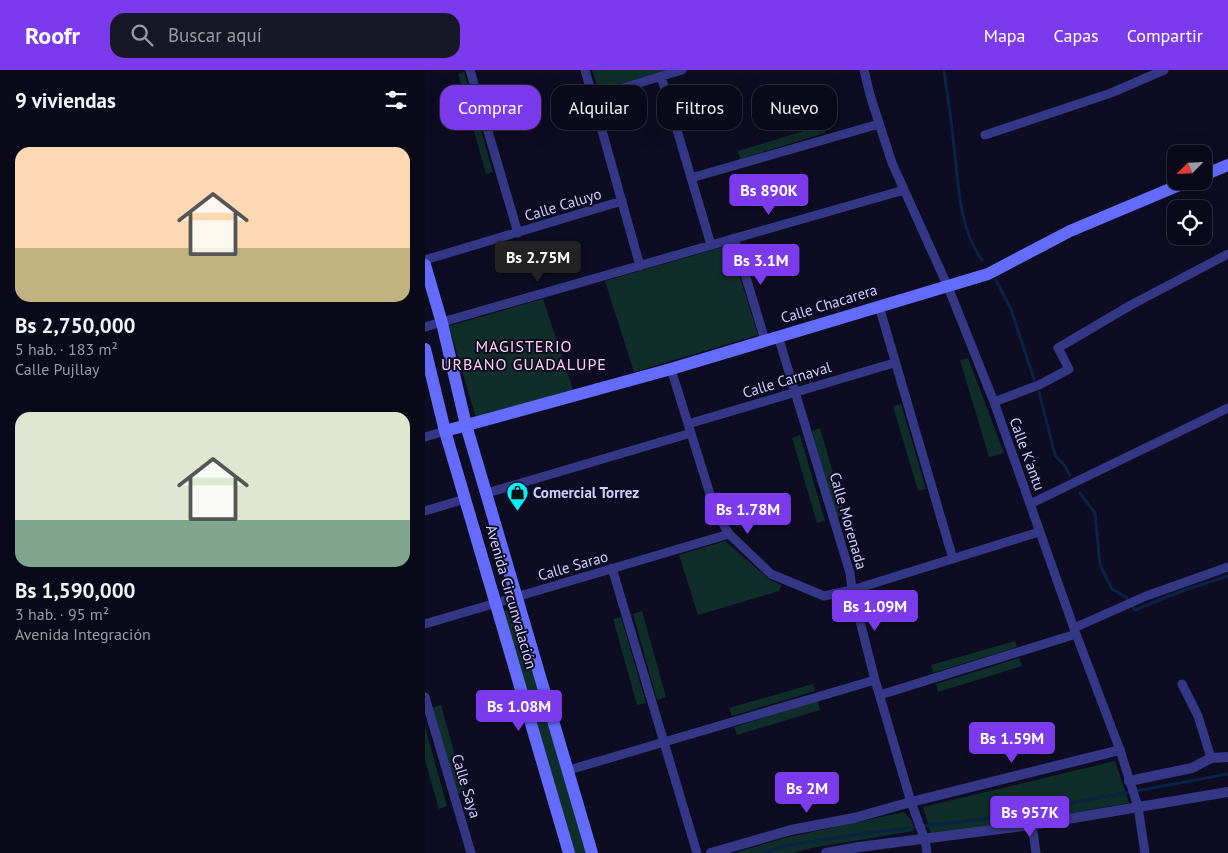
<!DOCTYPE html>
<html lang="es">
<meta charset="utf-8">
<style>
:root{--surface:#0a091a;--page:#181727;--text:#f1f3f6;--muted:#999aa2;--line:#2a2a39;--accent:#7c3aed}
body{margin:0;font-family:"PT Sans",sans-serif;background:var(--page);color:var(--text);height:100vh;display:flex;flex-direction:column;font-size:19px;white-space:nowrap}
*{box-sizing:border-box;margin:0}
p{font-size:16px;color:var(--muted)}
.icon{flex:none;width:28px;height:28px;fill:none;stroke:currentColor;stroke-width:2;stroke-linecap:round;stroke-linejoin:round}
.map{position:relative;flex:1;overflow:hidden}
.panel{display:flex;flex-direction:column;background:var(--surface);width:425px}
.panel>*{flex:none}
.hud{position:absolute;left:15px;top:15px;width:475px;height:45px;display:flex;gap:10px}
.needle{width:32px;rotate:246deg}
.buttons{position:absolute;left:742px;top:75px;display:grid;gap:10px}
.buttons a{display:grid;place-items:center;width:45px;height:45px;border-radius:10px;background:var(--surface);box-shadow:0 5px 20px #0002,0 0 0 1px var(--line);font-size:25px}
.price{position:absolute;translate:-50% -42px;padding:0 11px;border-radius:5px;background:var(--accent);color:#fff;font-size:16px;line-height:32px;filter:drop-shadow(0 1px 2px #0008)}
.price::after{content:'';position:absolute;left:50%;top:30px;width:15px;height:11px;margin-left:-8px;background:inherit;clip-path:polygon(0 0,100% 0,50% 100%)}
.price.current{background:#222;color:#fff}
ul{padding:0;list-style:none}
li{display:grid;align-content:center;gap:10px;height:265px;padding:0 15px}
li span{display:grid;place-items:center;height:155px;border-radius:15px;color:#555}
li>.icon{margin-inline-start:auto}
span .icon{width:90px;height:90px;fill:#fffc;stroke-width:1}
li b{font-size:21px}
h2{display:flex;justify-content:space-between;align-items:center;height:60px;padding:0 15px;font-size:21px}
.pill{padding:0 18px;border-radius:15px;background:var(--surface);box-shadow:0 5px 20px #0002,0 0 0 1px var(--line);font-size:18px;line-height:45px}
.pill.current{background:var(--accent);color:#fff}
header{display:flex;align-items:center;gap:30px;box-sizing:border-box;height:70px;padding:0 25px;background:var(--accent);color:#fff}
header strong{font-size:24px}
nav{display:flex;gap:28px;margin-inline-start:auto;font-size:18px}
.search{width:350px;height:45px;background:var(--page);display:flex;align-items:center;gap:12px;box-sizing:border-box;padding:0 18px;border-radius:15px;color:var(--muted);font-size:19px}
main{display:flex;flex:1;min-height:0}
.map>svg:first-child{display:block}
</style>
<header>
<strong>Roofr</strong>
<div class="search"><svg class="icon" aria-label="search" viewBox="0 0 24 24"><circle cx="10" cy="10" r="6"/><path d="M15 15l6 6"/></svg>Buscar aquí</div>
<nav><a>Mapa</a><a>Capas</a><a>Compartir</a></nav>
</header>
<main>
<section class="panel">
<h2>9 viviendas<svg class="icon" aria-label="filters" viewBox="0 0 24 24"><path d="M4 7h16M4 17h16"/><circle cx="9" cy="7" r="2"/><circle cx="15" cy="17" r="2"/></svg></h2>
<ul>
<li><span style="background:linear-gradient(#ffd9b3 65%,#c2b280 0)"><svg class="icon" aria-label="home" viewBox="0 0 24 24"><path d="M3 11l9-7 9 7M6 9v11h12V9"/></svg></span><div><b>Bs 2,750,000</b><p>5 hab. · 183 m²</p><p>Calle Pujllay</p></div></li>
<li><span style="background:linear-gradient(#dfe7d0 70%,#7fa58c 0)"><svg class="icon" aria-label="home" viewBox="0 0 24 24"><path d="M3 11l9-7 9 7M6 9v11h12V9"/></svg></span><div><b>Bs 1,590,000</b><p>3 hab. · 95 m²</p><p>Avenida Integración</p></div></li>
</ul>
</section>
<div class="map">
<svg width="803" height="783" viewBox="0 0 803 783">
<rect width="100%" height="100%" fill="#0e0c22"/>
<path fill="#0f2d29" d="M167,0H243L173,20Z
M39,2L68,102L61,104L33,4Z
M398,55L400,63L315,89L313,81Z
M305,175L333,265L209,302L180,211Z
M118,229L148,320L51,348L24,256Z
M543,288L579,383L564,387L535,290Z
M476,334L501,419L493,421L468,336Z
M395,358L420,444L412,447L387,361Z
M375,365L400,451L392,453L367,368Z
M300,471L345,510L357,515L354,521L273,545L254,485Z
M90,538L161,783H150L78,541Z
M217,541L241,627L232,630L208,544Z
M196,547L221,633L212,635L188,549Z
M590,571L592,577L508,603L506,595Z
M594,588L597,596L513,622L511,614Z
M388,614L390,621L307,646L304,638Z
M393,631L395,640L312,665L309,657Z
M16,635L40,721L32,724L7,638Z
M0,657L22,736L14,739L0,690Z
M690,691L704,733L607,750L506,764L498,737Z
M479,742L487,751L489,761L386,778L369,783H309L360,768Z"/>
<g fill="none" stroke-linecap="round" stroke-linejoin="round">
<path stroke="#082345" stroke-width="3" d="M519,0C522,23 526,46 528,68C533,107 533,158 557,190
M571,210L586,239L609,309
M614,322L630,385L639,395L645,405
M655,423L670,443L675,495L687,519L701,527L710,540L754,522L803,506
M339,783L360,776L443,763L558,749L803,704"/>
<path stroke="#343785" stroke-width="9" d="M45,0L93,163
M160,0L215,196
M439,0L445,25L467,93L523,217L569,332L651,564L695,680L713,737L720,783
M236,6L286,175
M168,27L257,0
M560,65L686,23L739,0
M266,108L454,54
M309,168L340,270
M0,190L197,131
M454,236L528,489
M0,257L479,120
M353,266L425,503L427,520L450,610L486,732L500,770L502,783
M246,299L289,437L304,464L346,504L399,526L427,520L614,462
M569,332L616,314L644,299L633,278L706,235L803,184
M263,354L469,293
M0,367L20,361
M62,423L266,363
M605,434L803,338
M0,441L40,429
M187,498L272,783
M0,554L304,464
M649,558L721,526L803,497
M757,614L773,646L786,688
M455,625L651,564
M0,627L46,783
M144,700L450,610
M607,755L611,783"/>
<path stroke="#343785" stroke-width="10" d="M704,711L767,698L786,688L803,687
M286,783L366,760L429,748L486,732L695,680
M401,783L434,777L607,755L803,722"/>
<path stroke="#646cff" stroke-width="12" d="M779,105L803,95
M0,195L17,253L41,355L167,783
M0,279L20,361L144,783
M20,361L246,299L563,204L645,161L764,111"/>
</g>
<defs>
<symbol id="shop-pin" viewBox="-11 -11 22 30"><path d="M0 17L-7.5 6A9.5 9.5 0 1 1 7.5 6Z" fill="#00f2f8" stroke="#0e0c22"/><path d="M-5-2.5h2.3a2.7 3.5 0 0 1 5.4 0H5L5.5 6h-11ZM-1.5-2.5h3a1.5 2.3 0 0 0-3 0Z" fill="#111"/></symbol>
</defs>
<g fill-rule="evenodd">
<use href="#shop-pin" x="80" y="410" width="25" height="34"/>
</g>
<g text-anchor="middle" stroke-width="4" stroke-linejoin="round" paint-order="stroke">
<g font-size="15" fill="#cfcdff" stroke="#0e0c22">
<text transform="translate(138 135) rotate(-17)" y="5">Calle Caluyo</text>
<text transform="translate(404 234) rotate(-17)" y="5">Calle Chacarera</text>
<text transform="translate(362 310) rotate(-17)" y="5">Calle Carnaval</text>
<text transform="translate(602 384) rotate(70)" y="5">Calle K'antu</text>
<text transform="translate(423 451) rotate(74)" y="5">Calle Morenada</text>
<text transform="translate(148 496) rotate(-16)" y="5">Calle Sarao</text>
<text transform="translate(86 527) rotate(74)" y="5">Avenida Circunvalación</text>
<text transform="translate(41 716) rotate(73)" y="5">Calle Saya</text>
</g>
<g font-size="15" font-weight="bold" fill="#cfcdff" stroke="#0e0c22" text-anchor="start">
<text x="108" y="428">Comercial Torrez</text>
</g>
<g font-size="16" letter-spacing="1" fill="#ffcff1" stroke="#0e0c22">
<text x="99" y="282">MAGISTERIO<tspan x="99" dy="18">URBANO GUADALUPE</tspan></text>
</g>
</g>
</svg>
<div class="buttons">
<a><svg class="needle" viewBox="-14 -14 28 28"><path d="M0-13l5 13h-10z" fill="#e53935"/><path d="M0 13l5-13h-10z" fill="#999aa2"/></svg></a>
<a><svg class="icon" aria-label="locate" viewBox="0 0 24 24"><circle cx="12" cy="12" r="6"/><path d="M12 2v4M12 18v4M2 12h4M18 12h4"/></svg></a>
</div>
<b class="price" style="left:344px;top:146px">Bs 890K</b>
<b class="price current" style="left:113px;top:213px">Bs 2.75M</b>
<b class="price" style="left:336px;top:216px">Bs 3.1M</b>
<b class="price" style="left:323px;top:465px">Bs 1.78M</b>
<b class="price" style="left:450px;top:562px">Bs 1.09M</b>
<b class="price" style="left:94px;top:662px">Bs 1.08M</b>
<b class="price" style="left:587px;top:694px">Bs 1.59M</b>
<b class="price" style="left:382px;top:744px">Bs 2M</b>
<b class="price" style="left:605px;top:768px">Bs 957K</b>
<div class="hud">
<a class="pill current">Comprar</a>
<a class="pill">Alquilar</a>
<a class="pill">Filtros</a>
<a class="pill">Nuevo</a>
</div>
</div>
</main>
